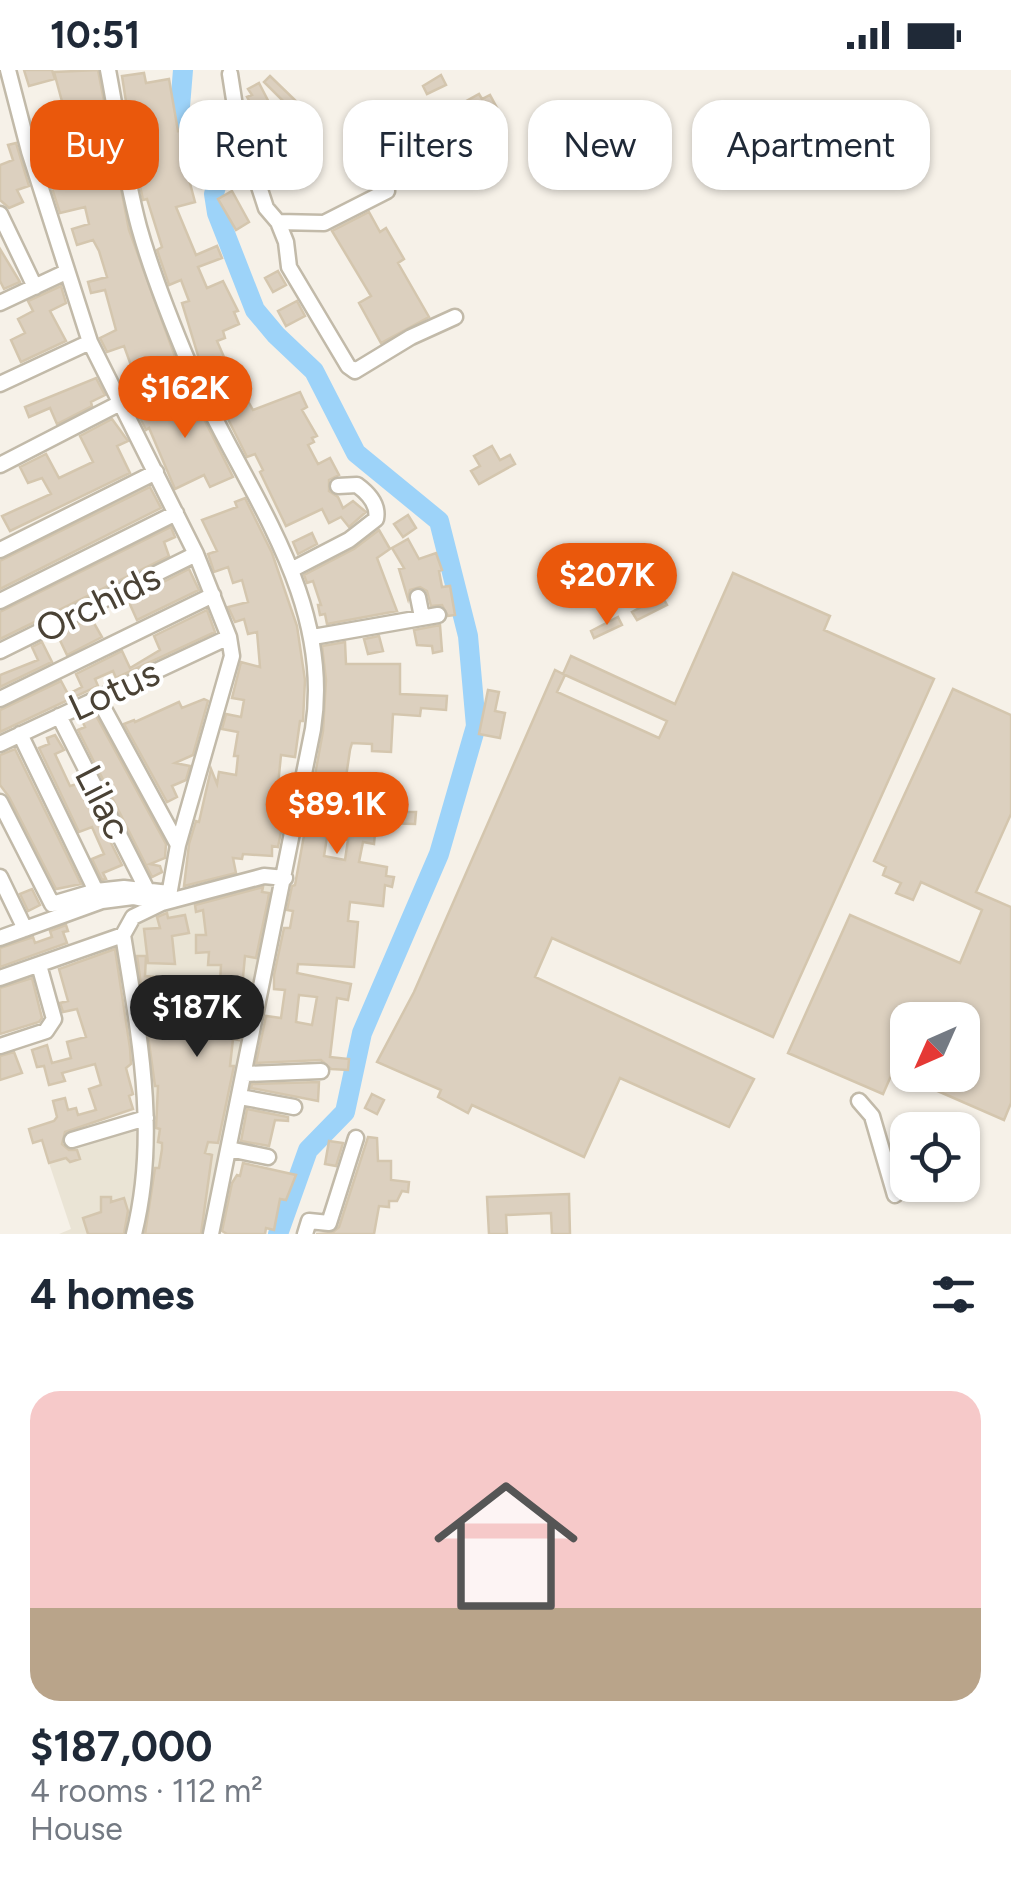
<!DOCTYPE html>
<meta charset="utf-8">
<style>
:root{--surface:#fff;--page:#f6f6f7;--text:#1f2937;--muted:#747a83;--line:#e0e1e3;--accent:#ea580c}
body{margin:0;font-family:Figtree,sans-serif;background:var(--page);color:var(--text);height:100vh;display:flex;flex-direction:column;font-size:38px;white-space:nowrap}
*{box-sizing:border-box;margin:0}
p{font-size:32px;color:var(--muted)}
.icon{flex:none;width:55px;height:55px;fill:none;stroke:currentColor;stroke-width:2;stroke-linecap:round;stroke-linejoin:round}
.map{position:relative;height:1164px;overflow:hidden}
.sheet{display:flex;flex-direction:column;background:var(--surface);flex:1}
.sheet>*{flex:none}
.banner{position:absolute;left:30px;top:30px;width:952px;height:90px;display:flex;gap:20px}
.needle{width:65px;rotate:225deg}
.buttons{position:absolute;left:890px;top:932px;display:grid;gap:20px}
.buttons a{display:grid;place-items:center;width:90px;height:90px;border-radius:20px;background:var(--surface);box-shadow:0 2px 8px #0004;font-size:50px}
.price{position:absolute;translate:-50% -85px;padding:0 22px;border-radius:35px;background:var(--accent);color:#fff;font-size:32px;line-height:65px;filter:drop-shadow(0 2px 5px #0008)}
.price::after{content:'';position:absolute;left:50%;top:60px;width:30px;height:22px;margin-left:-15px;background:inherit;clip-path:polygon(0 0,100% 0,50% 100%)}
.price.selected{background:#222;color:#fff}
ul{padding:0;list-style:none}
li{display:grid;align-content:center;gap:20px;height:530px;padding:0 30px}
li+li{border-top:2px solid var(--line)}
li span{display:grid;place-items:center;height:310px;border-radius:30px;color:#555}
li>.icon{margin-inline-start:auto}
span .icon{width:180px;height:180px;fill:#fffc;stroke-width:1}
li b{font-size:42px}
h2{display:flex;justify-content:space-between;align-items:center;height:120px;padding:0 30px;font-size:42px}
.chip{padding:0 35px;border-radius:30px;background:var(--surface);box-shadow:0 2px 8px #0004;font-size:35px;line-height:90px}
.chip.selected{background:var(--accent);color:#fff}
.status{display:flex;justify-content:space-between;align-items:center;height:70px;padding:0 50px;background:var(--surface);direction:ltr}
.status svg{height:28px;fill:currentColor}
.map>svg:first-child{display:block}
</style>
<div class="status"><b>10:51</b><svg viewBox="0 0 49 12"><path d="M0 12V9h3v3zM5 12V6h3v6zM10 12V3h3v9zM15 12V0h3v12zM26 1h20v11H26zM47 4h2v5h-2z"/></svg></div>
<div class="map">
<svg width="1011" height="1164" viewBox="0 0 1011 1164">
<rect width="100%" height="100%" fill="#f6f1e8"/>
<path fill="#eae4d5" d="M279,811L207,1164H138L145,1140L129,856L134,850L210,820Z
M139,1050L141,1098L131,1164H59L71,1159L45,1081Z"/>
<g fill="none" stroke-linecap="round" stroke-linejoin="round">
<path stroke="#9dd3f9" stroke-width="20" d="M183,0L179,49L184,57L195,60L202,68L219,105L214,124L217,143L255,240L276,265L314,301L356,383L439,451L468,566L476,656L439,784L362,963L345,1042L308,1080L278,1164"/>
</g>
<path fill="#dcd0bf" stroke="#d4c6ae" stroke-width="2.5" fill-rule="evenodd" d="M24,0H52L55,9L29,16Z
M98,0L129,160L177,292L146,308L142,295L132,298L124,276L107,282L100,268L116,260L105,220L91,223L88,212L107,207L99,181L93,170L77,175L72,159L89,154L85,137L60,143L44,94L75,86L72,69L39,76L35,61L84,50L81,32L63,35L54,2Z
M144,3L146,13L169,9L178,61L186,60L192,86L204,82L209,96L187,102L195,132L176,137L196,185L217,176L222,188L198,197L207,218L223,211L238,241L234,242L239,254L223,261L225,268L217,271L227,294L253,340L300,322L307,337L302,340L317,366L312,368L314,372L308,375L318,394L330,388L339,405L329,410V421L338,427L343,438L353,431L366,442L349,457L341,447L329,453L322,439L286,456L260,402L263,400L255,384L247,387L201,295L182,233L189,231L181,210L169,215L157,180L162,177L147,129L143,130L136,96L122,6Z
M441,5L446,15L427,24L423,16Z
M270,6L297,32L291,39L264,12Z
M259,13L293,79L280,86L247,27L252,25L248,19Z
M479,24L482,29L490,25L497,38L481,46L479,43L442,63L434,49Z
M415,36L419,44L393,57L389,49Z
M16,73L29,116L17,120L23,132L9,138L0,130V95L13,90L8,75Z
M232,121L249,152L236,160L218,129Z
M369,142L380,162L386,158L404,189L398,193L429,247L381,273L359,233L371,226L332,161Z
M0,179L20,212L4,219L0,211Z
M278,201L286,215L273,222L265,208Z
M61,216L66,233L50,241L66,271L21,292L11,270L25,263L18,249L33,241L28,231Z
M297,231L305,246L286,256L278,241Z
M96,308L105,325L91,332L92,336L57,354L50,338L29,347L25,337Z
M190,321L233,407L210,417L204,405L175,419L149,358L146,360L136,340Z
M112,349L128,371L117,376L130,403L10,461L2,446L51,424L42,408L28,413L20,397L46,384L59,408L93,392L80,366Z
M492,376L500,390L510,385L515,394L479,414L471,401L480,396L474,386Z
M150,417L161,438L0,519V491Z
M245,428L272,483L297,556L305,610L303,651H300L295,687L281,685L278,715L290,717L278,777L272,776V786L243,784L242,789L233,788L236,803L184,816L189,774L196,751L199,752L211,699L217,714L219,702L236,705L238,686H234L238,662L222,659L226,644L241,647L244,630L232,628L241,592L260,597L257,562L248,564L244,549L235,552L228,537L248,532L242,510L233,513L228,497L214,502L208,484L217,481L202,450L237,437L235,432Z
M408,445L416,458L403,467L394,454Z
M171,457L175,467L164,472L169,486L0,569V542Z
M379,460L390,479L377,488L397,541L327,554L325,544L320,545L318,535H321L313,511L307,513L304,505L354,479Z
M312,463L317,474L298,484L293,472Z
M408,469L419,489L436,483L442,500L439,501L442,517L450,516L455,545L448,546L442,535L431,536L427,521L420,517L410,520L408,529L399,499L404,498L392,478Z
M189,499L199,520L137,550L128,530Z
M733,503L830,546L824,560L934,609L773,967L552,868L535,907L754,1009L729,1057L620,1008L584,1087L472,1035L468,1043L438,1027L441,1020L377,992L414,922L555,600L565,605L557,622L659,668L667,651L563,604L571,586L675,634Z
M662,526L667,535L637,550L632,542Z
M207,540L215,562L116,608L113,601L95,609L98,616L0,662V640L61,611L68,624L82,617L76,604L122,581L130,598L160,580L154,566Z
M618,547L622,555L594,568L591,561Z
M91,548L102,567L67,585L57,564Z
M440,555L442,581L433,583L432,576L417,575L414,560Z
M379,566L383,581L368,584L364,569Z
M42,572L52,592L0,617V605L38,590L32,577Z
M345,572L346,594H400V624L447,626L446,640L421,638L420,646L393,644L391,682L372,681V674L352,673L350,680L346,707L365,709L364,723L394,726L399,729L398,736L405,737L404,742H416L415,754L376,753L374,774L363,772L359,792L387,797L386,806L394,807L392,817L385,815L383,836L350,832L348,851L358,852L354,897L298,894L297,903L351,914L348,930L337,928L330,987L349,989L348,1000L331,999L321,990L256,993L266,946L281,948L285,920L274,919V905L284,858H290L293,841L287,840L292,816L295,815L323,661L326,610L322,576ZM327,767L348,770L345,790L324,786ZM299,925L317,927L312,955L296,952Z
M953,619L1011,645V744L976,822L1011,837V1033L1004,1050L901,1005H962V950H908V978L904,976L883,1024L788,983L850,845L960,893L982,840L921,812L913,830L896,823L901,813L883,805L886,797L874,791Z
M488,620L499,622L495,641L505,643L500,668L479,664Z
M204,629L208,631L193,685L175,693L190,696L186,710L172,716L177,727L167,732L124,654L134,650L135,652L179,632L182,638Z
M94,642L166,774L165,788L150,794L160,796L162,802L152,807L78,660L85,657L81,648Z
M55,665L64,680L55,684L70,716L81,713L122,795L103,803L106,809L102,810L92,789L104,784L92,757L79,762L39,678L49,674L47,668Z
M15,679L81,814L56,819L9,727L0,715V685Z
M263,817L262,822L269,823L268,830L256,888L245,886L242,918L245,919L243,936H246L239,970L233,969L230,996H234L218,1073L208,1072L205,1083L212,1085L201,1164H145L155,1098H159L162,1079V1073L158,1072L160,1059L156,1058L158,1016H155L137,886H146L145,906L192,910L193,928L188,927V936L179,937V954L206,958L211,949L213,930L207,929L208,912L220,913L221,895H208L209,882L196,883V865H206L203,840L196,842L195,835Z
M32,819L40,835L28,841L20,824Z
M167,843L168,848L185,845L189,863L172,866L175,894L148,893L144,859L160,858L157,847Z
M66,855L68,861L63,862L67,873L0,897V878L33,867L35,873L52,867L50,861Z
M115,879L130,978L131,994L126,998L133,1024L129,1026L133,1039L65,1062L62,1074L69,1080H77L80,1089L70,1092L66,1088L49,1093L42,1070L33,1073L29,1059L54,1051L57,1047L53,1031L65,1028L68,1040L76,1038L78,1045L96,1040L89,1019L101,1015L95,994L62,1003L65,1011L49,1015L44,996L37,997L32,980L47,975L52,993L71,988L67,972L86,967L77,939L63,942L60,933L68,931L59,899Z
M32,908L42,948L39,952L0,964V918Z
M14,982L22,1003L0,1010V986Z
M319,1012L318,1031L251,1018L252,1014Z
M372,1024L384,1030L377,1044L365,1038Z
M247,1039L288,1047V1051L275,1050L269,1076L241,1071Z
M368,1067L377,1068L378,1091H391V1110L409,1112L408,1122L402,1121L397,1131H389V1137L379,1136L374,1164H316L332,1163L339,1157Z
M329,1071L343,1073L336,1096L325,1094Z
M243,1093L296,1105L286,1130L280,1129L274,1160L266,1158L265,1164H227L222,1161L232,1113L237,1105L240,1106Z
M569,1124L570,1164H552L551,1143L506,1145L507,1164H489L487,1127Z
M101,1127H111V1132L124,1128L128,1141L124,1164H88L83,1148L101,1142Z"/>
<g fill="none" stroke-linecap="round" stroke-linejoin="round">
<defs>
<path id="minor" d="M8,0L29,81L90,272L196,484L229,567L232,586L178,775L168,831
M108,0C118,52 125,105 139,157C152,204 172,254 191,299C242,417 334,524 313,659L211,1164
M230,4L237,49L266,138L278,152L286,172L289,197L348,296L355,301L411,267L455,247
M0,144L35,217
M278,152L324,153L387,121
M0,233L66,202
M0,314L90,272
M144,323L154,324L195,307
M0,395L190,297
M0,480L156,402
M291,500L349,470L376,449C379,434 368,423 357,415L338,416
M418,527L422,547
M0,531L176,443
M313,567L438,545
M0,581L196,484
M98,628L178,775
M0,629L213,525
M59,646L146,818
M20,664L96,821
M0,674L229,567
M0,732L52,834L96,821L124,818L169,823
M0,807L25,859
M0,868L102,831L133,827L162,833L264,806L285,808
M0,908L123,865
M0,976L46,961L54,949L39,895
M245,1004L321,1001
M240,1027L294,1037
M859,1031L872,1046L895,1125
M72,1070L146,1048
M229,1079L268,1087
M134,1164C159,1064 139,965 123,865L133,847L162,833
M305,1164L309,1151L329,1153L356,1068"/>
</defs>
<use href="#minor" stroke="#c2baa9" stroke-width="19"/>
<use href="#minor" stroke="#fff" stroke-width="14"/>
</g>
<g text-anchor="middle" stroke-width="8" stroke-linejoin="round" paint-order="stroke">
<g font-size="38" fill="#4a4235" stroke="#fff">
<text transform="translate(98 533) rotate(-26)" y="13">Orchids</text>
<text transform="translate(114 620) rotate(-25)" y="13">Lotus</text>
<text transform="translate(103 732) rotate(63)" y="13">Lilac</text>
</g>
</g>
</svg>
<div class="buttons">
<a><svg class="needle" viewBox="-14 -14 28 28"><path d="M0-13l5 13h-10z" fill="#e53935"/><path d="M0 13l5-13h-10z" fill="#747a83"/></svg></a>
<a><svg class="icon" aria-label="locate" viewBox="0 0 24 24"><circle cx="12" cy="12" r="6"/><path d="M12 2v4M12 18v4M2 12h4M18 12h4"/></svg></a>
</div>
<b class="price" style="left:185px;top:371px">$162K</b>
<b class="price" style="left:607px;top:558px">$207K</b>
<b class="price" style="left:337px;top:787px">$89.1K</b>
<b class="price selected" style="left:197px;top:990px">$187K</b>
<div class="banner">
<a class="chip selected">Buy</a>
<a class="chip">Rent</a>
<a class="chip">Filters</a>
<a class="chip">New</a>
<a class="chip">Apartment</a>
</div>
</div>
<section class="sheet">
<h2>4 homes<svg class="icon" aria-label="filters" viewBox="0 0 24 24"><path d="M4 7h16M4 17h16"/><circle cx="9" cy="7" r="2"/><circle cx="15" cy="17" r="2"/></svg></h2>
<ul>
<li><span style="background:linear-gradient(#f6c9c9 70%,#b9a48a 0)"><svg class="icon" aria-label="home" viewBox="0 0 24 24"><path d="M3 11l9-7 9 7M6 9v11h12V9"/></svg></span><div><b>$187,000</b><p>4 rooms · 112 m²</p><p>House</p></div></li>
</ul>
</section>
